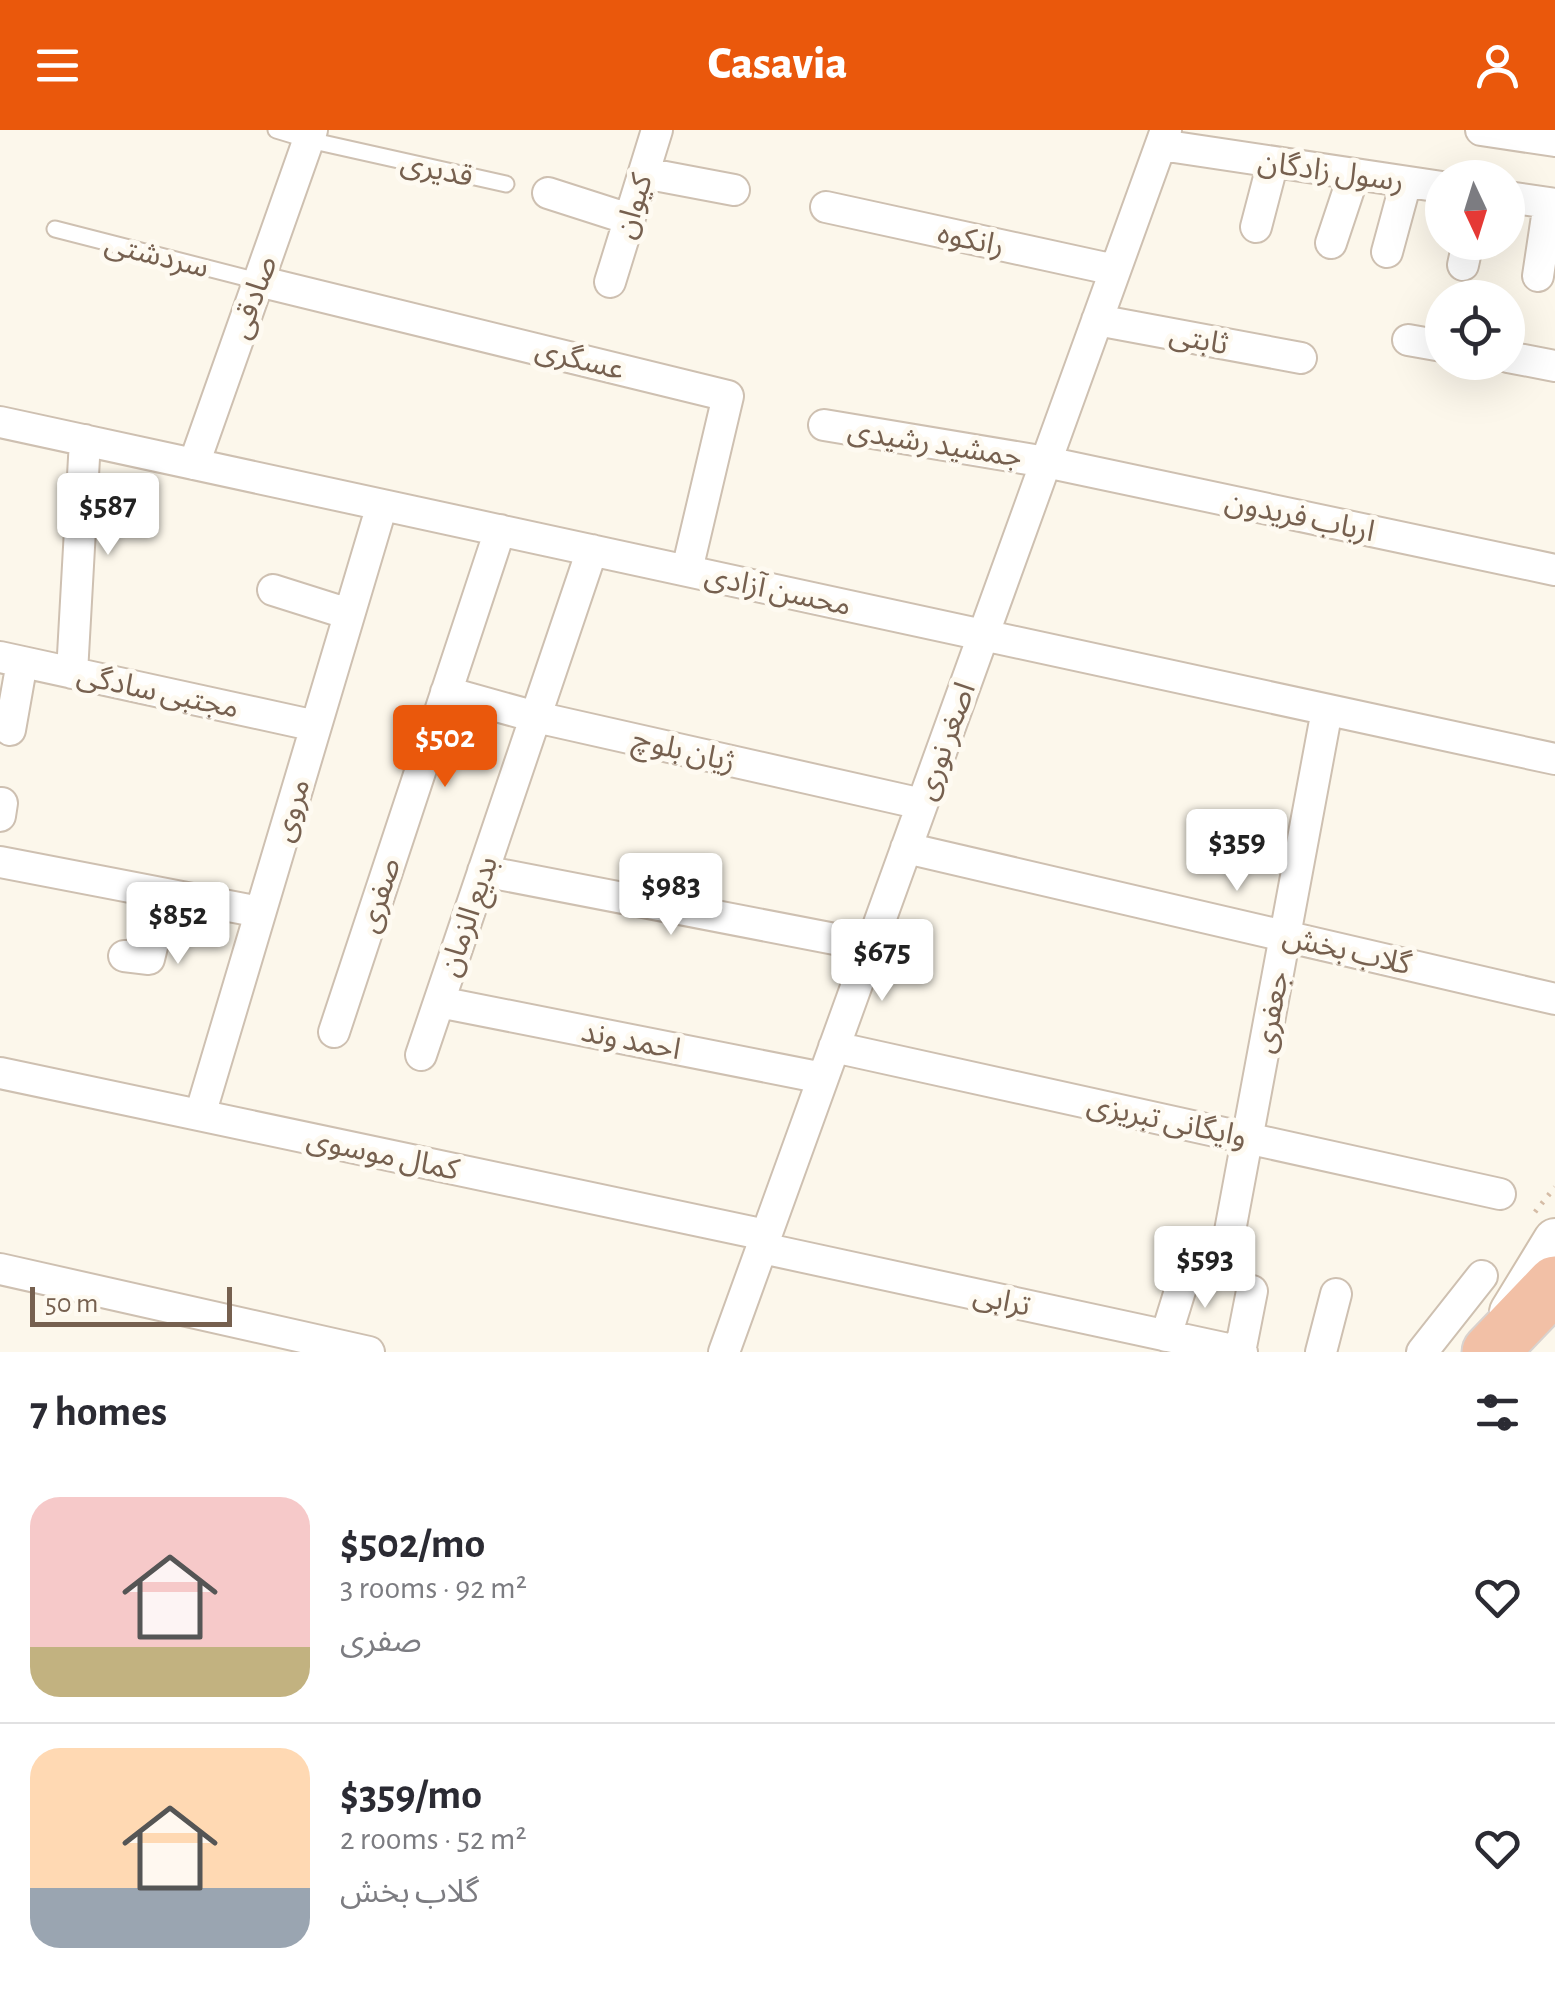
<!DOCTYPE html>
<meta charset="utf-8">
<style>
:root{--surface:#fff;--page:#f2f2f3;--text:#2b2b33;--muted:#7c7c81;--line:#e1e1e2;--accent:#ea580c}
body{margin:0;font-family:"Alegreya Sans","Noto Sans Arabic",sans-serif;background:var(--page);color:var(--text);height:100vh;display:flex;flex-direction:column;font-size:38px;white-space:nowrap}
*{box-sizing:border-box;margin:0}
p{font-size:32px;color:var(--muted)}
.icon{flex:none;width:55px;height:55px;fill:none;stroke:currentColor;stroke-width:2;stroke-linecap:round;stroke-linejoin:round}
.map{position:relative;height:1222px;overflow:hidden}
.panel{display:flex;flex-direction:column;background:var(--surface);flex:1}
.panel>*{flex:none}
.needle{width:65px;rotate:176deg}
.fabs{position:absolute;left:1425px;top:30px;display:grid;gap:20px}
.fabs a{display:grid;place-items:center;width:100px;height:100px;border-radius:50%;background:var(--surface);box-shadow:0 10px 40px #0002;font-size:50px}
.scale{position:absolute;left:30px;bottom:25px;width:202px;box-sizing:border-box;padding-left:10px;border:5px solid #76604f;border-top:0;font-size:28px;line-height:35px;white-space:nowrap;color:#76604f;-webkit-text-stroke:8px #fefaf1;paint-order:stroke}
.price{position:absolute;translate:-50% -85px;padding:0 22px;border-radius:10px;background:#fff;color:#222;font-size:32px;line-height:65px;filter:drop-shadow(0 2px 5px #0008)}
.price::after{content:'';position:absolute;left:50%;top:60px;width:30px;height:22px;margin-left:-15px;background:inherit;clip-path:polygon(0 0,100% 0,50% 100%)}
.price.on{background:var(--accent);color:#fff}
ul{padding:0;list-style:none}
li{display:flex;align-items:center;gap:30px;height:250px;padding:0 30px}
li+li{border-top:2px solid var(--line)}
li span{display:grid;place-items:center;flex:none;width:280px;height:200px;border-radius:30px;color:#555}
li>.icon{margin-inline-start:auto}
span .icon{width:120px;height:120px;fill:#fffc;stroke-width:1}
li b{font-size:42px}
h2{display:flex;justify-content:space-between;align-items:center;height:120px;padding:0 30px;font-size:42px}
header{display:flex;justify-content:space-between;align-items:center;height:130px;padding:0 30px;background:var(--accent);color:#fff;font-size:45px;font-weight:800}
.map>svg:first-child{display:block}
</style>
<header><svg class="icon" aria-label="menu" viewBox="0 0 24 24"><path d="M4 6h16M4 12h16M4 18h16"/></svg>Casavia<svg class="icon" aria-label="person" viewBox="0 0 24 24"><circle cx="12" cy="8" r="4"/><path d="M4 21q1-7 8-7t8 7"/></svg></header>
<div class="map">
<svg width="1555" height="1222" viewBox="0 0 1555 1222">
<rect width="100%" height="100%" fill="#fcf7eb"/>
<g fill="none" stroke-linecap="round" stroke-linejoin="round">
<defs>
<path id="lane" d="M276,0L309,10L506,54
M55,99L258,151"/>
<path id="street" d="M1481,0L1555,11
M1161,15L1442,57
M644,43L734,60
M548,63L629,89
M1508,67L1555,74
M826,77L1115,140
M1256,97L1273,32
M1331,113L1354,44
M1387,122L1406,52
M1463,135L1468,112
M1538,146L1549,73
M258,151L728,266L687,440
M610,152L657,0
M1097,190L1301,228
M1408,210L1442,216
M1508,227L1555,236
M0,292L1555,629
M824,295L1046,332L1555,440
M194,334L312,0
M273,460L349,484
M0,527L316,596
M72,543L85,310
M446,562L536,587L922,674
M10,600L22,532
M0,686L2,673
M906,718L1555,869
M0,732L260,782
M483,741L871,816
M124,826L149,829L165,764
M439,872L823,948
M334,902L500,400
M834,917L1500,1064
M421,925L592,420
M0,943L766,1105
M200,985L382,375
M1230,1101L1327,580
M762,1118L1242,1222
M0,1139L369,1222
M1166,1206L1187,1138
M724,1222L1166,0
M1240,1222L1252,1161
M1321,1222L1336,1164
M1422,1222L1482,1146"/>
<path id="secondary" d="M1511,1182L1555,1110"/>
<path id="highway" d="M1490,1222L1555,1154"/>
</defs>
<use href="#lane" stroke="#cec0b1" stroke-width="19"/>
<use href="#street" stroke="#cec0b1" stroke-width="34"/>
<use href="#secondary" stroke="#d0c0ae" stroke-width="46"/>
<use href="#highway" stroke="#d9d2ce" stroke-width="59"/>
<path stroke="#d5bca6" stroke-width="5" stroke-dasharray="2.5 8" stroke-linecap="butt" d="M1535,1082L1555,1057"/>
<use href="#lane" stroke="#fff" stroke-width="15"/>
<use href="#street" stroke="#fff" stroke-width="30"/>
<use href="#secondary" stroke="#fff" stroke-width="42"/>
<use href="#highway" stroke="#f2c0a6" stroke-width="55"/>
</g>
<g text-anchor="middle" stroke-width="10" stroke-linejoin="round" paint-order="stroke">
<g font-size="30" fill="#76604f" stroke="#fefaf1">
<text transform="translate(437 39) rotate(12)" y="10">قدیری</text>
<text transform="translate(1331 41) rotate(8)" y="10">رسول زادگان</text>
<text transform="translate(633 76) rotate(-73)" y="10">کیوان</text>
<text transform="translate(971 109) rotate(12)" y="10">رانکوه</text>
<text transform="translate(157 125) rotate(14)" y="10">سردشتی</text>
<text transform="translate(253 167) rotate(-70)" y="10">صادقی</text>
<text transform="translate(1199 209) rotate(11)" y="10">ثابتی</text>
<text transform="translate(580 229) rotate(14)" y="10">عسگری</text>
<text transform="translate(935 313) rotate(9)" y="10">جمشید رشیدی</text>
<text transform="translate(1300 386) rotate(12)" y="10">ارباب فریدون</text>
<text transform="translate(778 460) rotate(12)" y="10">محسن آزادی</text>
<text transform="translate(158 561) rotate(12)" y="10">مجتبی سادگی</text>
<text transform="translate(945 611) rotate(-70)" y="10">اصغر نوری</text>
<text transform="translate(684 620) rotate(13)" y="10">ژیان بلوچ</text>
<text transform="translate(291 680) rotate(-73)" y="10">مروی</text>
<text transform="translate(379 765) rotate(-72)" y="10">صفری</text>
<text transform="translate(468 786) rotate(-71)" y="10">بدیع الزمان</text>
<text transform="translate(1347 820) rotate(13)" y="10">گلاب بخش</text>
<text transform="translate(1271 882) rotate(-79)" y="10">جعفری</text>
<text transform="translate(631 910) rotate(11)" y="10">احمد وند</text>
<text transform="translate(1167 990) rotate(12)" y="10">وایگانی تبریزی</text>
<text transform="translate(383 1024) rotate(12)" y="10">کمال موسوی</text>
<text transform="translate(1002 1170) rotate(12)" y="10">ترابی</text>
</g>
</g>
</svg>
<div class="fabs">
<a><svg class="needle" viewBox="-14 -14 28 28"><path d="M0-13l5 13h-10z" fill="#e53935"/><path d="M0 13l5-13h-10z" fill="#7c7c81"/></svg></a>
<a><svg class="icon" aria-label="locate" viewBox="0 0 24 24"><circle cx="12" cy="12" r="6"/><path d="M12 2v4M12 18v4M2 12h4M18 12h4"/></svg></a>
</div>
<div class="scale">50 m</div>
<b class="price" style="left:108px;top:428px">$587</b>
<b class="price on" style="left:445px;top:660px">$502</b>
<b class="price" style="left:1237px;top:764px">$359</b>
<b class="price" style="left:671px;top:808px">$983</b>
<b class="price" style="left:178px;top:837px">$852</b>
<b class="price" style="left:882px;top:874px">$675</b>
<b class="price" style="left:1205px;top:1181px">$593</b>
</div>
<section class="panel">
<h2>7 homes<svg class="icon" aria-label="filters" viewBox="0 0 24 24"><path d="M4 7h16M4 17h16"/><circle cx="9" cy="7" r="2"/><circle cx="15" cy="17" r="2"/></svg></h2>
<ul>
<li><span style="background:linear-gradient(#f6c9c9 75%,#c2b280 0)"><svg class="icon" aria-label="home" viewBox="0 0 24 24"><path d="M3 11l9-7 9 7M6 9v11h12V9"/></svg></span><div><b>$502/mo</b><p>3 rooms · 92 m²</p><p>صفری</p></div><svg class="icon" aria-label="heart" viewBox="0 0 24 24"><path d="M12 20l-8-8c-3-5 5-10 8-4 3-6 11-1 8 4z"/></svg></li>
<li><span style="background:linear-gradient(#ffd9b3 70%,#9aa5b1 0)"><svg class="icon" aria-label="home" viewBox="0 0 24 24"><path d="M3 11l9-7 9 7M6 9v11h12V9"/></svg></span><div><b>$359/mo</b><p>2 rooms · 52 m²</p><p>گلاب بخش</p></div><svg class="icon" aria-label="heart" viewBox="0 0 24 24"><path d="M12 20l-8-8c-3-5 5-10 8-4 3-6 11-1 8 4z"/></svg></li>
</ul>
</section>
